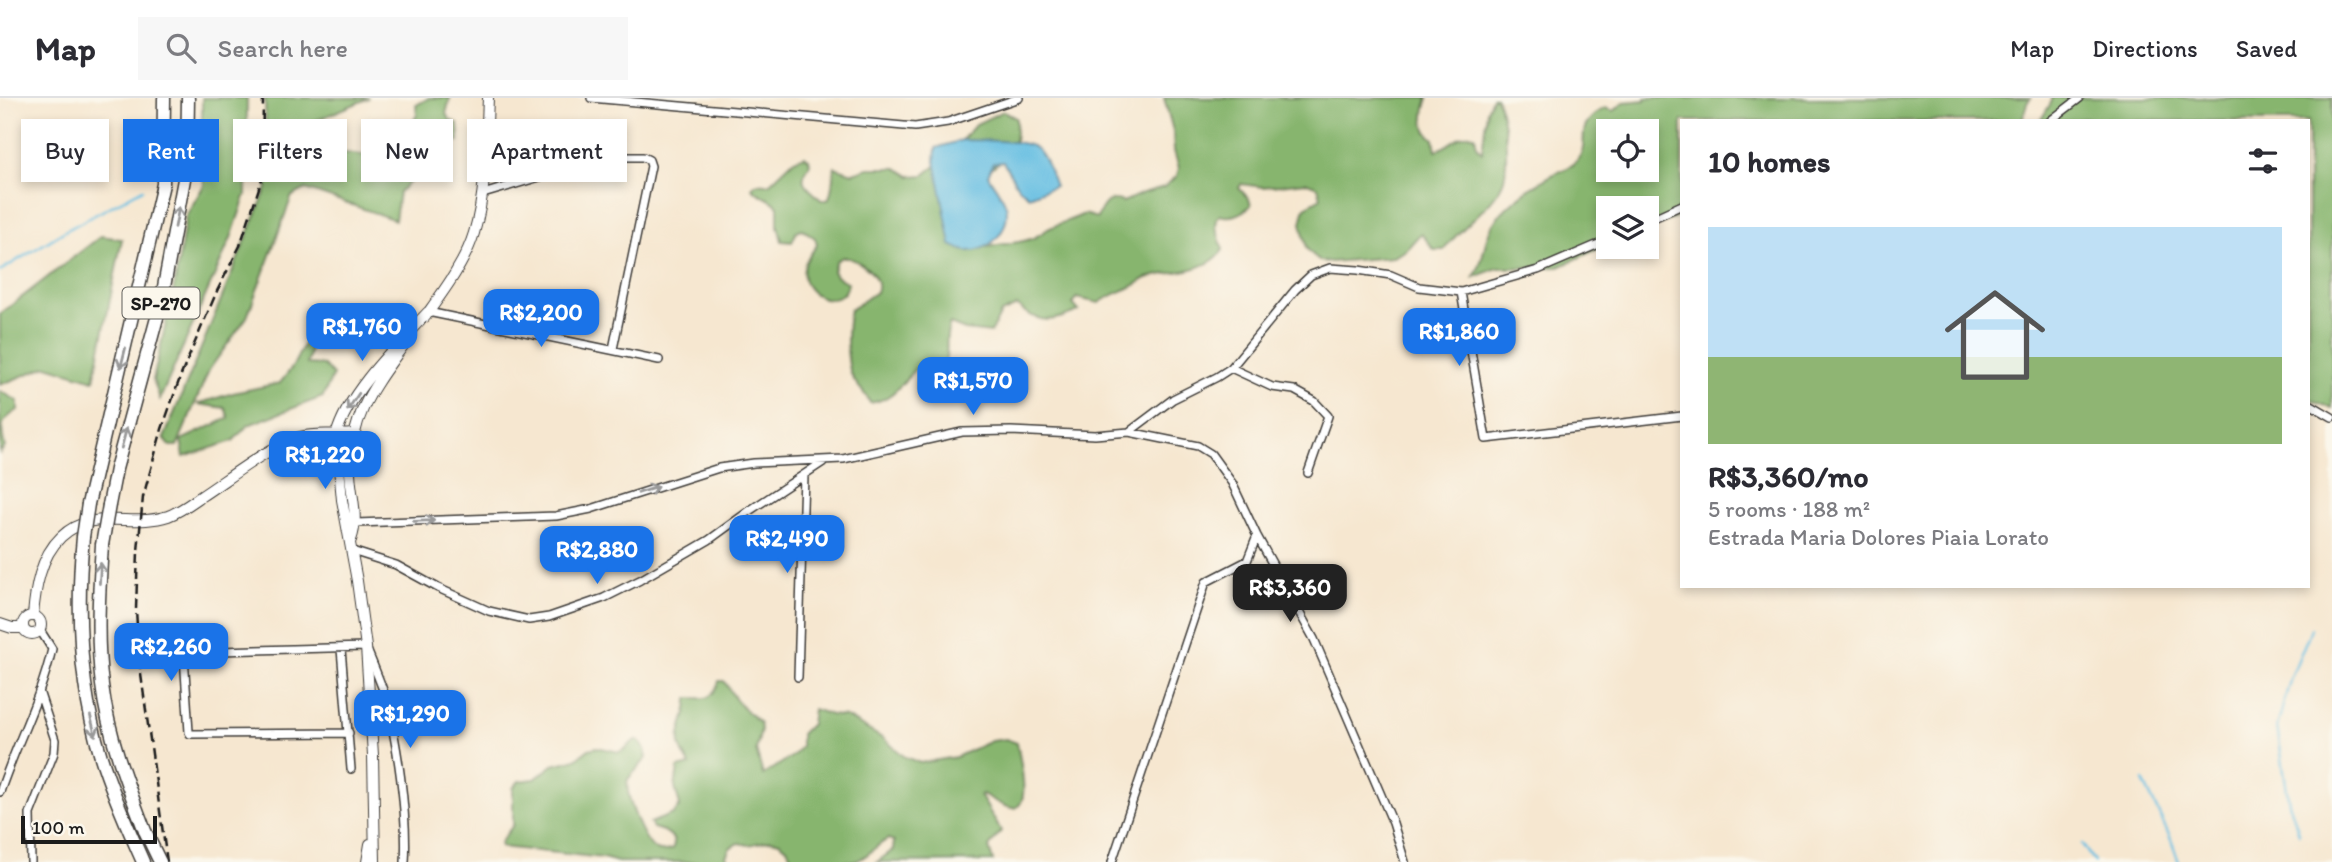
<!DOCTYPE html>
<meta charset="utf-8">
<style>
:root{--surface:#fff;--page:#f7f7f7;--text:#2b2b33;--muted:#7c7c81;--line:#e1e1e2;--accent:#1a73e8}
body{margin:0;font-family:Itim,sans-serif;background:var(--page);color:var(--text);height:100vh;display:flex;flex-direction:column;font-size:26px;white-space:nowrap}
*{box-sizing:border-box;margin:0}
p{font-size:23px;color:var(--muted)}
.icon{flex:none;width:38px;height:38px;fill:none;stroke:currentColor;stroke-width:2;stroke-linecap:round;stroke-linejoin:round}
.map{position:relative;flex:1;overflow:hidden}
.panel{position:absolute;left:1680px;top:21px;width:630px;height:469px;display:flex;flex-direction:column;background:var(--surface);border-radius:0px;box-shadow:0 4px 10px #0003}
.panel>*{flex:none}
.hud{position:absolute;left:21px;top:21px;width:665px;height:63px;display:flex;gap:14px}
.buttons{position:absolute;left:1596px;top:21px;display:grid;gap:14px}
.buttons a{display:grid;place-items:center;width:63px;height:63px;border-radius:0px;background:var(--surface);box-shadow:0 4px 10px #0003;font-size:35px}
.scale{position:absolute;left:21px;bottom:18px;width:136px;box-sizing:border-box;padding-left:7px;border:4px solid #1c1c1c;border-top:0;font-size:19px;line-height:24px;white-space:nowrap;color:#1c1c1c;-webkit-text-stroke:5px #fbf7ec;paint-order:stroke}
.price{position:absolute;translate:-50% -60px;padding:0 16px;border-radius:14px;background:var(--accent);color:#fff;font-size:23px;line-height:46px;filter:drop-shadow(0 2px 4px #0008)}
.price::after{content:'';position:absolute;left:50%;top:42px;width:21px;height:16px;margin-left:-10px;background:inherit;clip-path:polygon(0 0,100% 0,50% 100%)}
.price.current{background:#222;color:#fff}
ul{padding:0;list-style:none}
li{display:grid;align-content:center;gap:14px;height:371px;padding:0 28px}
li span{display:grid;place-items:center;height:217px;border-radius:0px;color:#555}
li>.icon{margin-inline-start:auto}
span .icon{width:126px;height:126px;fill:#fffc;stroke-width:1}
li b{font-size:30px}
h2{display:flex;justify-content:space-between;align-items:center;height:84px;padding:0 28px;font-size:30px}
.tag{padding:0 24px;border-radius:0px;background:var(--surface);box-shadow:0 4px 10px #0003;font-size:24px;line-height:63px}
.tag.current{background:var(--accent);color:#fff}
header{display:flex;align-items:center;gap:42px;box-sizing:border-box;height:98px;padding:0 35px;background:var(--surface);border-bottom:2px solid var(--line)}
header strong{font-size:33px}
nav{display:flex;gap:38px;margin-inline-start:auto;font-size:24px}
.search{width:490px;height:63px;background:var(--page);display:flex;align-items:center;gap:18px;box-sizing:border-box;padding:0 24px;border-radius:0px;color:var(--muted);font-size:26px}
.map>svg:first-child{display:block}
</style>
<header>
<strong>Map</strong>
<div class="search"><svg class="icon" aria-label="search" viewBox="0 0 24 24"><circle cx="10" cy="10" r="6"/><path d="M15 15l6 6"/></svg>Search here</div>
<nav><a>Map</a><a>Directions</a><a>Saved</a></nav>
</header>
<div class="map">
<svg width="2332" height="764" viewBox="0 0 2332 764">
<rect width="100%" height="100%" fill="#fbf7ec"/>
<filter id="ink" filterUnits="userSpaceOnUse"><feTurbulence type="fractalNoise" baseFrequency=".0143" numOctaves="2"/><feDisplacementMap in="SourceGraphic" scale="14" xChannelSelector="R" yChannelSelector="G"/><feConvolveMatrix kernelMatrix="1 2 1 2 8 2 1 2 1" color-interpolation-filters="sRGB"/></filter>
<filter id="wash" filterUnits="userSpaceOnUse"><feTurbulence type="fractalNoise" baseFrequency=".00686" numOctaves="4" result="noise"/><feDisplacementMap in="SourceGraphic" scale="28" xChannelSelector="R" yChannelSelector="G"/><feGaussianBlur stdDeviation="1.57" result="paint"/><feColorMatrix in="noise" values="0 0 0 0 0 0 0 0 0 0 0 0 0 0 0 0 0 1.4 0 .05"/><feComposite in="paint" operator="in"/></filter>
<g filter="url(#wash)">
<rect width="100%" height="100%" fill="#f6e7d0"/>
<path fill="#87b56e" stroke="#526845" stroke-width="2" fill-rule="evenodd" d="M202,0H247L246,96L231,140L160,301L153,282L175,185L186,118L204,87L202,66Z
M265,0H369L303,28L295,49L387,60L417,17L416,7L429,0H450L446,16L450,22L458,26L459,43L438,47L429,55V67L399,94L395,122L306,91L292,98L247,219L209,272L177,348H170L164,340L267,90Z
M1164,0H1428C1423,15 1420,31 1434,41L1436,52C1451,49 1458,33 1475,37L1477,49L1482,54L1487,12L1492,0H1496C1503,14 1505,33 1506,48C1506,59 1507,71 1504,81C1497,106 1459,130 1444,152H1434L1421,135L1405,153L1393,159L1330,164L1319,163L1307,151L1301,125L1305,109L1321,100L1318,89L1305,84L1263,89L1241,86L1239,90L1249,101L1251,107C1244,115 1230,121 1220,117L1217,120L1216,129L1223,152C1208,175 1170,173 1147,180C1142,182 1138,186 1133,188C1121,194 1110,197 1099,205L1076,200L1073,206L1079,213C1053,223 1041,228 1017,208L1001,215L991,235L965,232L950,226C944,240 948,246 946,260C944,272 939,281 933,292L924,296L920,295L916,291L917,283L931,265L924,263C903,279 898,301 870,305C866,296 859,290 854,282C845,268 846,228 850,212L876,194C883,177 858,161 843,159L836,163L833,173L836,178L848,185C843,216 794,197 805,166C807,159 813,153 817,147L815,140L802,131L797,133L792,144L782,143L778,128V108C771,100 759,98 752,90C757,82 762,87 769,86L794,62L804,58L809,61L810,66C796,86 807,87 821,102H828C833,94 832,79 835,69L853,75L868,70H897L910,78L924,77L947,59L976,26L1003,13L1016,20C1016,29 1017,40 1013,49C1004,64 982,76 969,87L975,141L988,149C1003,145 1019,146 1033,140C1038,138 1043,134 1048,131C1059,125 1072,122 1084,116L1097,120C1103,106 1108,98 1123,104L1143,95L1164,89L1177,78L1179,70L1174,53L1173,33Z
M1646,0H2031L2027,5L2022,23H1682V117L1647,131V110H1608V146L1559,169L1498,170L1474,179C1486,162 1482,139 1497,120C1511,103 1533,87 1552,77C1560,73 1571,70 1576,64C1594,42 1569,30 1605,10L1614,13L1624,4L1646,2ZM1608,33H1647V72H1608Z
M2051,0H2332V311L2308,300V23H2096C2086,18 2082,22 2072,23C2062,24 2050,23 2040,23L2051,5Z
M101,138L122,141L94,282L47,268L0,287V216Z
M306,242L311,250L307,266L323,267L333,277L323,299L248,327L233,343L184,359L181,342L229,320L225,310L197,306L233,295L280,285L293,268Z
M0,293L18,303V312C0,323 0,328 5,349L0,355Z
M719,583H724L738,605L760,625L761,632L756,652L763,677L794,657L801,648V636L811,626L813,611L831,617L846,619L884,641L905,659L920,665L956,659L991,643L1006,641L1017,645C1019,658 1033,711 1012,710C1003,710 991,700 982,696L980,697L1001,733L989,749L993,763L877,764L893,752L894,743L888,741C876,747 868,759 856,763C845,764 808,764 794,764L787,750L780,744L771,742L749,747L738,745L730,750L726,758L728,764H618L603,760L501,749L500,745L513,727V690L519,683L535,681L553,667L576,661L589,651L597,649L619,654L625,651L635,642H638L645,651L647,660L628,681C624,695 643,744 656,752C661,754 668,753 673,751C677,737 665,733 653,730L650,725L673,716L680,708L675,690L678,670L690,667C686,660 681,653 680,646C677,632 689,618 688,600C707,601 713,602 719,583Z"/>
<path fill="#65bee2" stroke="#406d7f" stroke-width="2" d="M962,42C978,42 1021,42 1034,49C1046,57 1050,76 1055,88L1029,98L1018,89L1003,64L993,65L988,77C994,90 1008,101 1007,116C1006,137 987,154 967,153C962,153 956,149 951,147L935,63L936,50Z"/>
<g fill="none" stroke-linecap="round" stroke-linejoin="round">
<path stroke="#65bee2" stroke-width="2.5" d="M0,173L65,133L143,91
M2143,683L2170,739L2179,764
M2299,735L2289,705L2277,629L2291,579L2311,531
M2082,746L2094,764"/>
</g>
</g>
<g filter="url(#ink)">
<g fill="none" stroke-linecap="round" stroke-linejoin="round">
<defs>
<path id="street" d="M591,0L915,29L948,24L1019,0
M2050,23L2080,0
M483,96L606,59H643L649,62L651,68L613,251
M1647,123L1682,107
M1461,194L1486,341L1682,318
M428,214L659,262
M1231,270L1272,289L1294,292L1314,303L1328,318L1308,375
M2308,305L2332,319
M1129,334L1198,348L1211,356L1232,385L1257,438L1314,541L1393,725L1405,764
M356,425L556,418L591,411L719,370L754,365L843,361L962,334L1011,333L1095,337L1129,334L1173,301L1217,279L1231,270L1295,192L1311,177L1330,170L1358,172L1391,177L1419,189L1461,194L1538,172L1608,142
M352,453L396,467L438,490L489,513L529,522L549,519L604,500L640,482L709,442L749,413L823,364
M341,551L351,671
M798,579L804,377
M349,635L190,636L189,634L184,558L185,554L366,549C372,564 379,580 384,595C397,639 408,718 405,764
M0,694C16,646 41,600 52,551L40,532
M31,764L30,716L54,655L55,642L39,593
M1112,764L1206,484L1247,463L1257,438"/>
<path id="secondary" d="M425,219C443,194 465,165 474,135C487,91 486,45 488,0
M351,442C360,418 350,396 350,372C352,314 373,290 405,245
M23 527a9 9 0 1 1 18 0a9 9 0 1 1-18 0Z
M33,518C35,492 40,459 61,439C92,409 132,430 168,418C179,414 190,406 200,399C228,381 269,348 300,339C317,334 336,338 353,336
M0,526L12,530H23
M367,764L370,746
M375,764L373,657L366,549L357,483L342,402L336,338C347,295 397,247 428,214"/>
<path id="highway" d="M88,406L163,86L164,0
M109,407L116,371L161,205L187,65L188,0
M83,439C76,513 79,587 101,659C112,695 128,730 143,764
M102,447C99,494 96,541 102,587C108,637 127,686 145,733"/>
</defs>
<use href="#street" stroke="#3d3a37" stroke-width="10"/>
<use href="#secondary" stroke="#3d3a37" stroke-width="12"/>
<use href="#highway" stroke="#3d3a37" stroke-width="15"/>
<use href="#street" stroke="#fff" stroke-width="7"/>
<use href="#secondary" stroke="#fff" stroke-width="10"/>
<use href="#highway" stroke="#fff" stroke-width="12"/>
<path stroke="#1c1c1c" stroke-width="2.5" stroke-dasharray="10 5" stroke-linecap="butt" d="M167,764L139,562L136,511L138,453L143,399L162,331L181,277L217,193L240,148L262,81L263,0"/>
<defs>
<path id="highway-bridge" d="M83,439L88,406
M102,447L109,407
M145,733L160,764"/>
</defs>
<use href="#highway-bridge" stroke="#3d3a37" stroke-width="15" stroke-linecap="butt"/>
<use href="#highway-bridge" stroke="#fff" stroke-width="12"/>
</g>
<defs><path id="oneway-shaft" d="M-6 0H5M1.5-3L5.5 0L1.5 3" fill="none" stroke-width="1.6" stroke-linecap="round" stroke-linejoin="round" transform="scale(1.75)"/></defs>
<g stroke="#999">
<use href="#oneway-shaft" transform="translate(177 119) rotate(-79)"/>
<use href="#oneway-shaft" transform="translate(123 260) rotate(104)"/>
<use href="#oneway-shaft" transform="translate(353 304) rotate(124)"/>
<use href="#oneway-shaft" transform="translate(124 340) rotate(-75)"/>
<use href="#oneway-shaft" transform="translate(648 392) rotate(-18)"/>
<use href="#oneway-shaft" transform="translate(424 423) rotate(-2)"/>
<use href="#oneway-shaft" transform="translate(100 475) rotate(-87)"/>
<use href="#oneway-shaft" transform="translate(93 628) rotate(76)"/>
</g>
</g>
<g text-anchor="middle" stroke-width="5" stroke-linejoin="round" paint-order="stroke">
<rect fill="#fbf7ec" stroke="#5f5e5a" stroke-width="2" x="122.5" y="189.5" width="77" height="31" rx="5"/>
<g font-size="19" font-weight="bold" fill="#1c1c1c">
<text x="161" y="212">SP-270</text>
</g>
</g>
</svg>
<div class="buttons">
<a><svg class="icon" aria-label="locate" viewBox="0 0 24 24"><circle cx="12" cy="12" r="6"/><path d="M12 2v4M12 18v4M2 12h4M18 12h4"/></svg></a>
<a><svg class="icon" aria-label="layers" viewBox="0 0 24 24"><path d="M12 4l9 5-9 5-9-5zM3 14l9 5 9-5"/></svg></a>
</div>
<div class="scale">100 m</div>
<b class="price" style="left:541px;top:251px">R$2,200</b>
<b class="price" style="left:362px;top:265px">R$1,760</b>
<b class="price" style="left:1459px;top:270px">R$1,860</b>
<b class="price" style="left:973px;top:319px">R$1,570</b>
<b class="price" style="left:325px;top:393px">R$1,220</b>
<b class="price" style="left:787px;top:477px">R$2,490</b>
<b class="price" style="left:597px;top:488px">R$2,880</b>
<b class="price current" style="left:1290px;top:526px">R$3,360</b>
<b class="price" style="left:171px;top:585px">R$2,260</b>
<b class="price" style="left:410px;top:652px">R$1,290</b>
<div class="hud">
<a class="tag">Buy</a>
<a class="tag current">Rent</a>
<a class="tag">Filters</a>
<a class="tag">New</a>
<a class="tag">Apartment</a>
</div>
<section class="panel">
<h2>10 homes<svg class="icon" aria-label="filters" viewBox="0 0 24 24"><path d="M4 7h16M4 17h16"/><circle cx="9" cy="7" r="2"/><circle cx="15" cy="17" r="2"/></svg></h2>
<ul>
<li><span style="background:linear-gradient(#bfe0f5 60%,#8fb573 0)"><svg class="icon" aria-label="home" viewBox="0 0 24 24"><path d="M3 11l9-7 9 7M6 9v11h12V9"/></svg></span><div><b>R$3,360/mo</b><p>5 rooms · 188 m²</p><p>Estrada Maria Dolores Piaia Lorato</p></div></li>
</ul>
</section>
</div>
